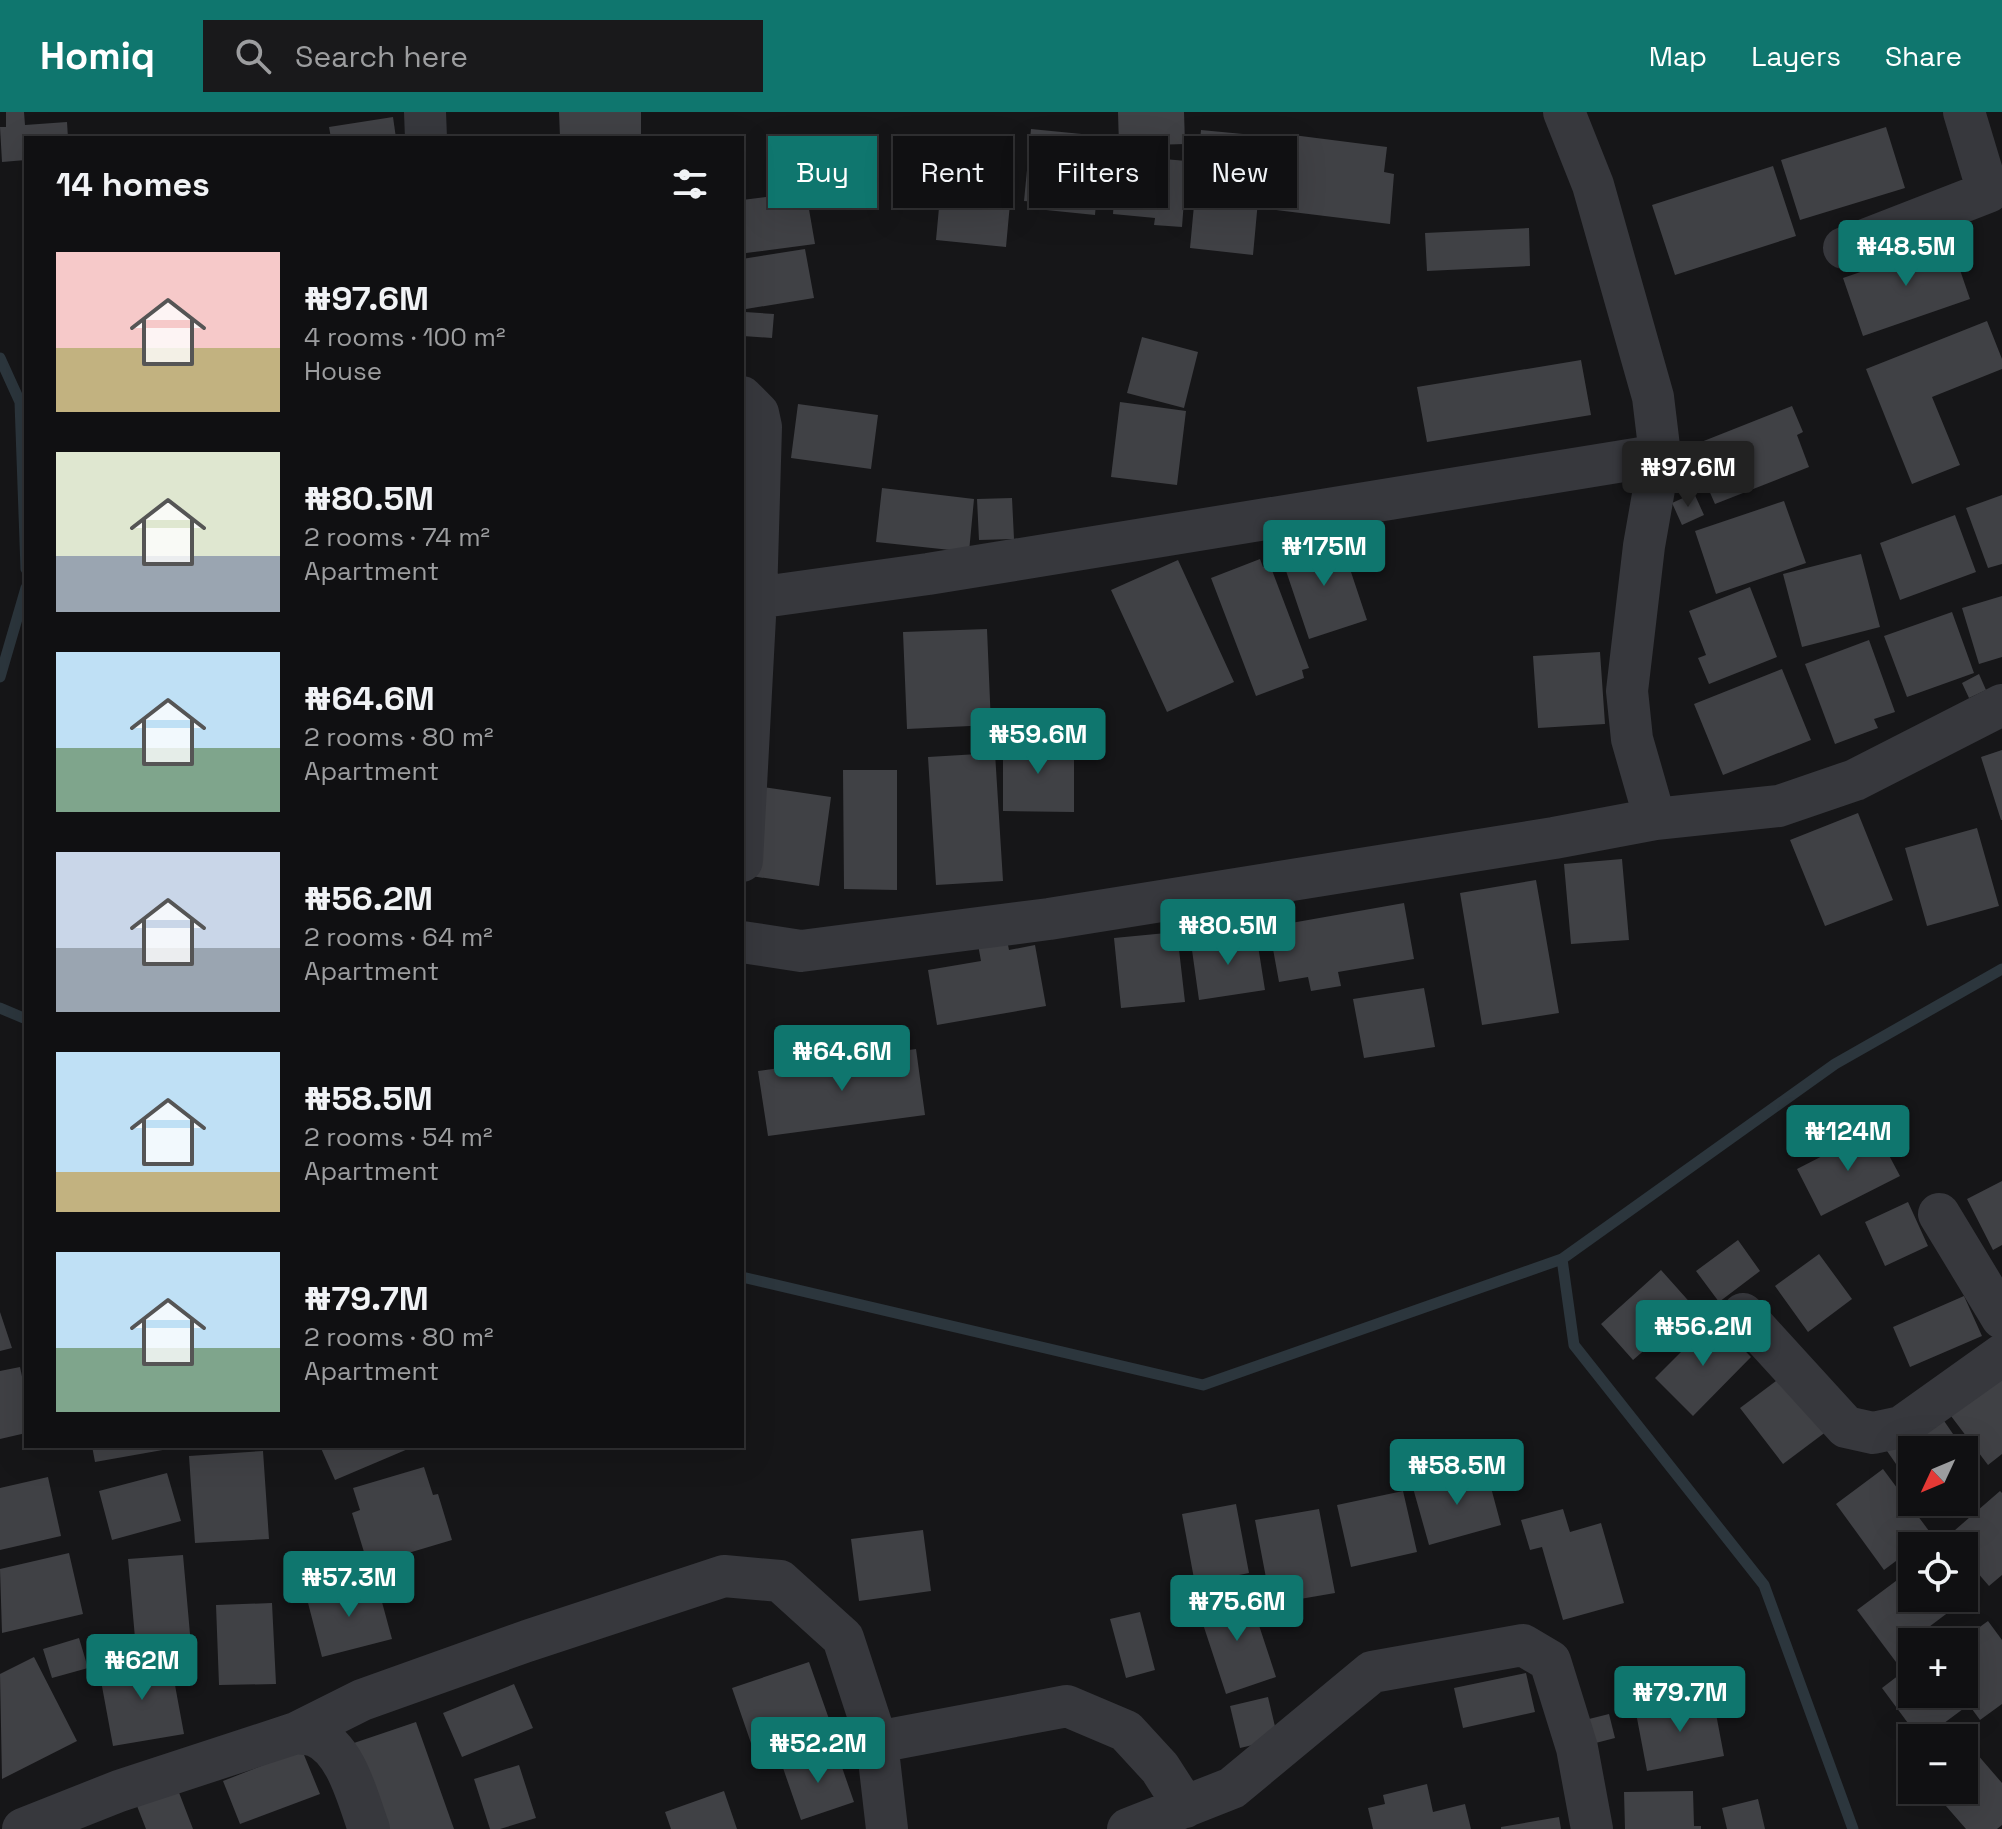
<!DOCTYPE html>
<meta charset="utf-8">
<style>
:root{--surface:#101012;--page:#19191b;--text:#f1f3f6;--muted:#9c9d9f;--line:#303032;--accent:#0f766e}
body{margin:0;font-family:"Space Grotesk",sans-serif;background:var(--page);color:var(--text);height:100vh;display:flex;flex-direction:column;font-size:30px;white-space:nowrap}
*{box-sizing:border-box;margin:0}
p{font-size:26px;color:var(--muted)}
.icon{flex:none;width:44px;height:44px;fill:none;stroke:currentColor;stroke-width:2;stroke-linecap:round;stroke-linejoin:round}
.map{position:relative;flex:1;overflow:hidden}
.sheet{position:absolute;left:24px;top:24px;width:720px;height:1312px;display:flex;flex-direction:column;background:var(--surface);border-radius:0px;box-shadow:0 8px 32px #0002,0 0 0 2px var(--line)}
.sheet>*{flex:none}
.guide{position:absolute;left:768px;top:24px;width:760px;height:72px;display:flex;gap:16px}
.needle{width:52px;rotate:226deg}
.controls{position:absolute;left:1898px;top:1324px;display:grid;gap:16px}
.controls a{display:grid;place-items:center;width:80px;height:80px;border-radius:0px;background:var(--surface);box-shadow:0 8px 32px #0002,0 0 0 2px var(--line);font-size:40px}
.price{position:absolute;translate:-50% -68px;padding:0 18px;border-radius:8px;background:var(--accent);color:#fff;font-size:26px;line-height:52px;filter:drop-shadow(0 2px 4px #0008)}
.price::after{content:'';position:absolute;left:50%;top:48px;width:24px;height:18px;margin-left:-12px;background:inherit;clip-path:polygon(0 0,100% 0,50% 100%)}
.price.on{background:#222;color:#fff}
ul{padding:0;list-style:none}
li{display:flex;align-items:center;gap:24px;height:200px;padding:0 32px}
li span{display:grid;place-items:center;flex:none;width:224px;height:160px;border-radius:0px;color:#555}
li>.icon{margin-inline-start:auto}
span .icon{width:96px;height:96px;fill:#fffc;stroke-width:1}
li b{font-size:34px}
h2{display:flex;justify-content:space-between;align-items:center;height:96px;padding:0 32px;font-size:34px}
.pill{padding:0 28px;border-radius:0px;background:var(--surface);box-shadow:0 8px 32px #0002,0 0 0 2px var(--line);font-size:28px;line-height:72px}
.pill.on{background:var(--accent);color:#fff}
header{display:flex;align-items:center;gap:48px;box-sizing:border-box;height:112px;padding:0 40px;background:var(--accent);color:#fff}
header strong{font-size:38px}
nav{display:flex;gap:44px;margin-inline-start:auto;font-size:28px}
.search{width:560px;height:72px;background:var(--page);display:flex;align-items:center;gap:20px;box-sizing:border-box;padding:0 28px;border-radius:0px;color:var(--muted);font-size:30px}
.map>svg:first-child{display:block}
</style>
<header>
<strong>Homiq</strong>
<div class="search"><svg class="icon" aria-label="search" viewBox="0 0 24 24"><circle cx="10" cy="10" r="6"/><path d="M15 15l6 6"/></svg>Search here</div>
<nav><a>Map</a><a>Layers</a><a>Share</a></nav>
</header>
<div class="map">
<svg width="2002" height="1717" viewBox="0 0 2002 1717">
<rect width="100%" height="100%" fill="#161618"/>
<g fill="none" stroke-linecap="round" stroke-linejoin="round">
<path stroke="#2c363d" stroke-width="11" d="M0,246L20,290L26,457
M0,565L26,476
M0,896L26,907
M1562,1147L1574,1233L1764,1473L1853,1717
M742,1165L1203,1273L1562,1147L1835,952L2002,857"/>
</g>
<path fill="#404145" d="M6,0H24L25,13L67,10L68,26H26V48L2,50L0,15H6Z
M559,0H641V23L560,25Z
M1118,0H1184L1185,32L1119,34Z
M393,5L396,26H331L329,15Z
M1886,15L1905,76L1800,108L1781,48Z
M1031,17L1102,24L1095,103L1046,98V91L1024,89Z
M1201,18L1264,24L1253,143L1190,136Z
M1285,22L1387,35L1384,60L1394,62L1390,112L1276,98Z
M958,43L1014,48L1006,135L936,128L941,74L955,75Z
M1117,43L1187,49L1182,115L1154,113L1155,106L1113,102Z
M1773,54L1796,124L1675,163L1652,93Z
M806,80L815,132L746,141L742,88Z
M1529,116L1530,154L1427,159L1425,121Z
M1950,129L1970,187L1863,224L1843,166Z
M805,137L814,186L746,197L742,170V147Z
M745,200L774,202L772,226L743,224Z
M1987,209L2002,247V257L1932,285L1960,353L1912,372L1866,257Z
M1142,225L1198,240L1184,296L1127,281Z
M1581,248L1591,303L1427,330L1417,275Z
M1120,290L1186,299L1177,373L1111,365Z
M798,292L878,303L871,357L791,346Z
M1792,294L1803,320L1797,323L1809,355L1715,392L1704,367L1695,370L1681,338Z
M882,376L974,387L969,440L876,430Z
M1694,381L1704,403L1682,413L1672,391Z
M2002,383V452L1988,456L1966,396Z
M1012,386L1014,427L979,428L977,387Z
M1784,389L1806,451L1716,482L1695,419Z
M1955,403L1976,460L1900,488L1880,431Z
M1339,424L1367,508L1309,527L1281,444Z
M1861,442L1880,515L1802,535L1783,462Z
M1260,447L1263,455L1270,453L1309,556L1302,558L1304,566L1256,584L1211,466Z
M1178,448L1234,570L1167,600L1111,478Z
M1750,475L1777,545L1709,572L1698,546L1706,543L1689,499Z
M2002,484V545L1979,552L1962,496Z
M1952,500L1974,561L1907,585L1884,524Z
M987,517L991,613L907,617L903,520Z
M1869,528L1895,600L1874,607L1878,616L1835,632L1805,552Z
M1600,540L1605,612L1538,616L1533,544Z
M1782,557L1811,628L1723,663L1694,592Z
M1979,562L1986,578L1969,586L1962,571Z
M1003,628L1074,629V700L1003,699Z
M2002,638V708H2001L1981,645Z
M995,641L1003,769L936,773L928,645Z
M843,658H897V778L844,777Z
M763,675L831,685L819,774L751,764Z
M1858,701L1893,788L1825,814L1790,728Z
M1977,716L1999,794L1927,814L1905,736Z
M1622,747L1629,828L1571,832L1564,752Z
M1536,768L1559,901L1482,913L1460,781Z
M1404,791L1414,847L1338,860L1341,874L1311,879L1308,865L1279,870L1269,815Z
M1177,820L1185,890L1121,896L1114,826Z
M1256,821L1265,878L1199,888L1191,831Z
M1006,823L1009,838L1035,833L1046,894L937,913L928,858L981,849L977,827Z
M1424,876L1435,935L1364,946L1353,887Z
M916,937L925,1003L768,1024L758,959Z
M1875,1017L1900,1064L1821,1104L1797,1057Z
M2002,1069V1133L1993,1138L1967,1087Z
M1908,1090L1928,1134L1885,1154L1865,1110Z
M1738,1128L1760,1159L1719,1190L1696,1159Z
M1819,1142L1852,1187L1808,1220L1775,1174Z
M1661,1158L1694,1195L1633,1248L1601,1212Z
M1964,1184L1982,1224L1910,1255L1893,1215Z
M0,1200L12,1236L0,1239Z
M1714,1207L1751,1245L1693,1304L1655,1266Z
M20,1255L26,1283V1321L0,1327V1259Z
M2002,1258V1342L1988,1353L1948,1300Z
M1788,1260L1831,1316L1783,1352L1740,1296Z
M1940,1303L1964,1338H1912V1375L1887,1339Z
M92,1334H174V1336L95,1350Z
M320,1334H415L335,1368Z
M263,1339L269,1427L195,1431L189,1344Z
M424,1355L433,1383L438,1382L452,1428L368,1453L352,1401L360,1398L353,1376Z
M1486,1357L1501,1413L1429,1433L1413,1376Z
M1883,1357L1932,1423L1916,1434H1912V1437L1884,1458L1836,1392Z
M167,1361L181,1409L112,1428L99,1379Z
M48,1365L61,1424L0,1438V1376Z
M1403,1379L1417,1440L1351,1455L1337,1393Z
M2000,1379L2002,1381V1463L1989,1474L1964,1445V1434H1955L1947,1425Z
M1236,1392L1249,1461L1195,1472L1182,1402Z
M1319,1397L1335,1481L1271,1492L1255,1408Z
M1563,1397L1570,1420L1601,1411L1624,1491L1563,1508L1542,1435L1530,1438L1521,1408Z
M923,1418L931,1479L859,1489L851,1427Z
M69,1441L83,1502L2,1521L0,1457Z
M183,1443L190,1522L135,1526L128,1447Z
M1912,1457V1486H1964V1468L1974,1481L1905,1533L1909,1539L1896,1550L1857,1498Z
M376,1468L392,1527L322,1545L307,1487Z
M1248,1480L1276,1565L1226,1582L1198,1497Z
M272,1491L276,1572L219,1573L216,1493Z
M1140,1500L1155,1558L1126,1566L1110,1507Z
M1988,1509L2002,1528V1592L1980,1608L1961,1582H1964V1530H1959Z
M79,1526L88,1556L52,1566L43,1537Z
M34,1545L77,1629L2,1667L0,1562Z
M170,1546L184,1622L113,1634L99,1558Z
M809,1550L829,1607L752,1634L732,1576Z
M1912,1553V1582H1951L1963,1597L1924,1626H1919L1882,1576Z
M1526,1561L1535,1600L1463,1616L1454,1576Z
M514,1572L533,1616L462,1645L443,1601Z
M1268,1585L1278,1627L1240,1636L1230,1594Z
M1713,1586L1724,1644L1647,1659L1636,1601Z
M1609,1602L1615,1626L1584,1634L1577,1610Z
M416,1610L454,1717H381L351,1632Z
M1964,1627L2002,1671V1713L1997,1717H1966L1932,1678H1964Z
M302,1638L320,1682L240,1712L223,1669Z
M836,1638L854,1690L801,1708L783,1656Z
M519,1653L536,1706L500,1717H490L474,1667Z
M1427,1672L1433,1700L1465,1692L1471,1717H1373L1368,1696L1385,1692L1383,1683Z
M178,1678L193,1717H146L137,1694Z
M724,1679L737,1717H671L665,1700Z
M1693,1679L1694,1714H1701V1717H1625L1624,1680Z
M1758,1687L1765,1717H1727L1722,1696Z
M1559,1705L1561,1717H1501V1715Z"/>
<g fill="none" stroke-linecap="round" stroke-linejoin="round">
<path stroke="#37383d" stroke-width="42" d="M425,0L426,26
M1564,0L1593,73L1653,285L1660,343L1644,434L1627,579L1632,627L1655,707
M1844,136L1988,80L1964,0
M742,285L758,301L761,315L756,486L742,749
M756,486L928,462L1660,343
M742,830L801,839L1049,807L1554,726L1655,707L1779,694L1855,668L2002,593
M1939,1102L2002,1206
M1743,1202L1846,1315L1873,1321L1901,1315L2002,1243
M296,1621L362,1588L527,1529L724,1464L780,1469L843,1526L877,1630L887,1717
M877,1630L1067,1594L1126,1619L1160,1656L1185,1695
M23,1717L119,1679L296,1621C301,1622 309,1622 315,1624C347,1637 358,1688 369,1717
M1128,1717L1232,1676L1372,1560L1523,1533L1550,1549L1577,1636L1592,1717"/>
</g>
</svg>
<div class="controls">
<a><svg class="needle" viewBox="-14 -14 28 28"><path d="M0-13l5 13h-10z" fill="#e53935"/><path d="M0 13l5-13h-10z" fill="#9c9d9f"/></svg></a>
<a><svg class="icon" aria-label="locate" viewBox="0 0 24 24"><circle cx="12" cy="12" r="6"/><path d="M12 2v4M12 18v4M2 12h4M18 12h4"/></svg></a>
<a>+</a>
<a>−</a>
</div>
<b class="price" style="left:1906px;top:176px">₦48.5M</b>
<b class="price on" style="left:1688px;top:397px">₦97.6M</b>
<b class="price" style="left:1324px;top:476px">₦175M</b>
<b class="price" style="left:1038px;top:664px">₦59.6M</b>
<b class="price" style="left:1228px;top:855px">₦80.5M</b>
<b class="price" style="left:842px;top:981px">₦64.6M</b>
<b class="price" style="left:1848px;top:1061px">₦124M</b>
<b class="price" style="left:1703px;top:1256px">₦56.2M</b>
<b class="price" style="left:1457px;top:1395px">₦58.5M</b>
<b class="price" style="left:349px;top:1507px">₦57.3M</b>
<b class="price" style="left:1237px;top:1531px">₦75.6M</b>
<b class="price" style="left:142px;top:1590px">₦62M</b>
<b class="price" style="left:1680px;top:1622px">₦79.7M</b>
<b class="price" style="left:818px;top:1673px">₦52.2M</b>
<div class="guide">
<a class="pill on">Buy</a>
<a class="pill">Rent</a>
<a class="pill">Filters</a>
<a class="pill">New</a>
</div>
<section class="sheet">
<h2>14 homes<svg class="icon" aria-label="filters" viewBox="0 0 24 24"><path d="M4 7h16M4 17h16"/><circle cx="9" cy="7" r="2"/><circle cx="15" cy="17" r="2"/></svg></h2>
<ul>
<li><span style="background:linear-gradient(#f6c9c9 60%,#c2b280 0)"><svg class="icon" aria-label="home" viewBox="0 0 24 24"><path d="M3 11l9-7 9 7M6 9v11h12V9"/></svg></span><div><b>₦97.6M</b><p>4 rooms · 100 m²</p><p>House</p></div></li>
<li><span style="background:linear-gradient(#dfe7d0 65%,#9aa5b1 0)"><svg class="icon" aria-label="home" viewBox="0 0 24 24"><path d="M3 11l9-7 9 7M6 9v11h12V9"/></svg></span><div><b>₦80.5M</b><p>2 rooms · 74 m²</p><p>Apartment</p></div></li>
<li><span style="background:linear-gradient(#bfe0f5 60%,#7fa58c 0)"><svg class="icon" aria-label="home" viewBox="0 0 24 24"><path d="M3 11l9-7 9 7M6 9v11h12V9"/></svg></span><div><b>₦64.6M</b><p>2 rooms · 80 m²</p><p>Apartment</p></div></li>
<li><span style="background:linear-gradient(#c9d6e8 60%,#9aa5b1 0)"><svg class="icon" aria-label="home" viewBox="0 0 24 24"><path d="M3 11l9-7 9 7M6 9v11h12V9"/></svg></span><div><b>₦56.2M</b><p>2 rooms · 64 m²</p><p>Apartment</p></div></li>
<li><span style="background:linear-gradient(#bfe0f5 75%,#c2b280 0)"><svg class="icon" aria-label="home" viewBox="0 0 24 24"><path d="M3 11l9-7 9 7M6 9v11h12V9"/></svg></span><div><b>₦58.5M</b><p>2 rooms · 54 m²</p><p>Apartment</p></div></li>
<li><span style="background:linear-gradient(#bfe0f5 60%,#7fa58c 0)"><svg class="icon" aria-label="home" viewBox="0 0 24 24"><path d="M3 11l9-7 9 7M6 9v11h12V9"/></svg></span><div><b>₦79.7M</b><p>2 rooms · 80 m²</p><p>Apartment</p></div></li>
</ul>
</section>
</div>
